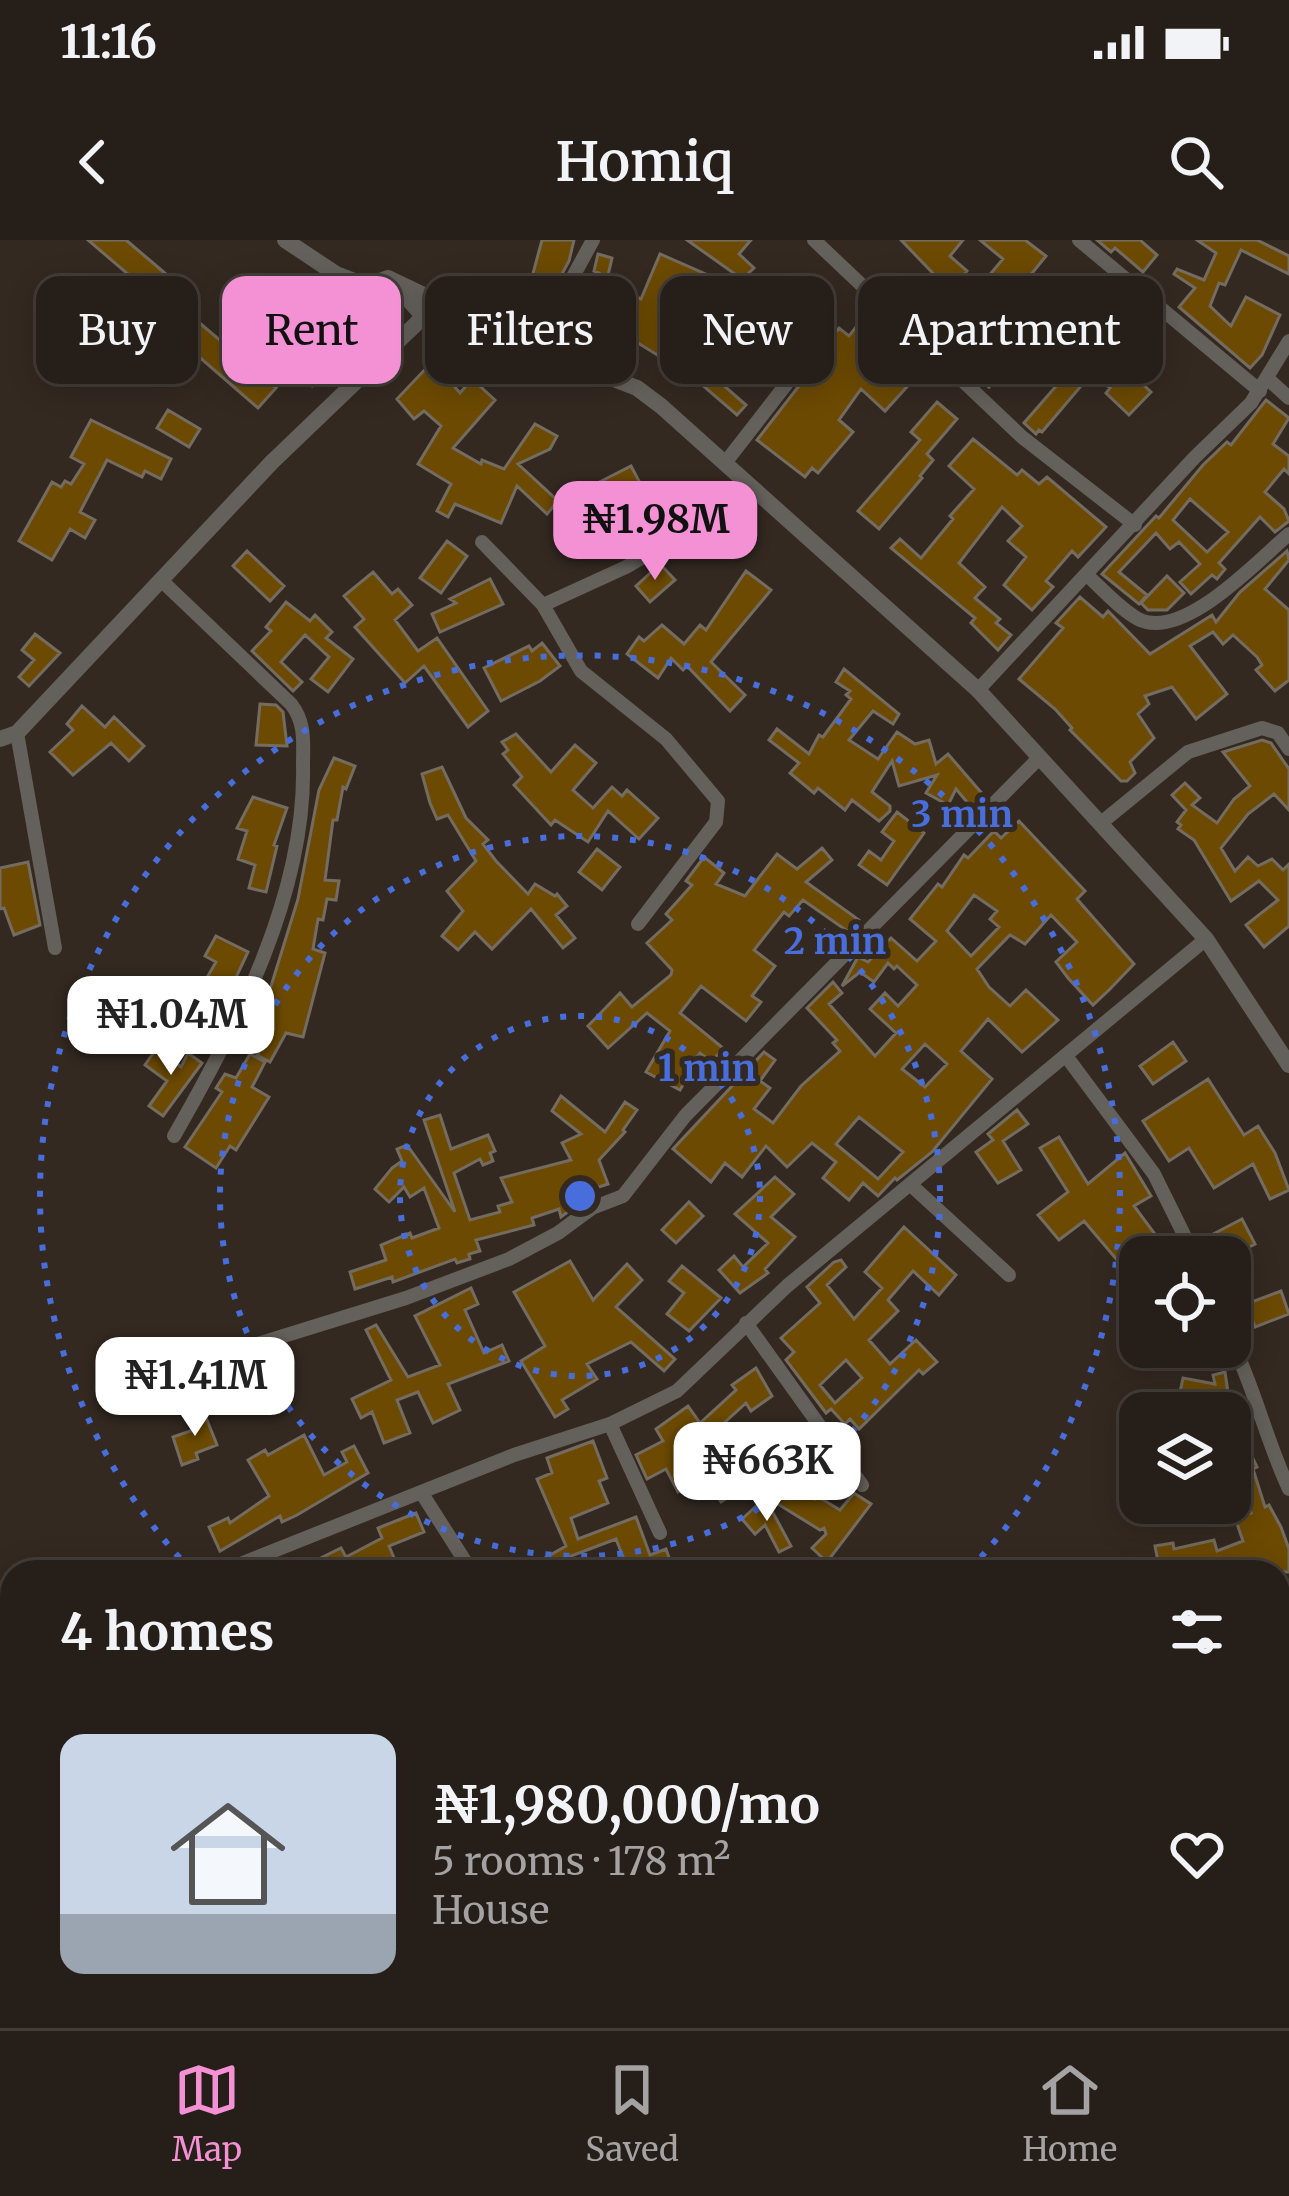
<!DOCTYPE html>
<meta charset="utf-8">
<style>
:root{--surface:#261f19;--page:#2e2722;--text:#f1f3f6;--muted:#a4a2a2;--line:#423d38;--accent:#f491d4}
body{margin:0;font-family:Merriweather,serif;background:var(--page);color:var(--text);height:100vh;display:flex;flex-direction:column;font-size:45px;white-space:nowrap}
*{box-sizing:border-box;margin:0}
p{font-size:39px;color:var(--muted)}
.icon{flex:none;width:66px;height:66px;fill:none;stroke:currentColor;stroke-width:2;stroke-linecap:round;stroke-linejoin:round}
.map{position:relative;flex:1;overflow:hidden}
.details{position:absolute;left:0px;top:1320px;width:1290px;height:468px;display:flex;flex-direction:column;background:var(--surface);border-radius:36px 36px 0 0;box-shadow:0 6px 30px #0003,0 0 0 3px var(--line)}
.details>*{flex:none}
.hud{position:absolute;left:36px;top:36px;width:1218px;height:108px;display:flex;gap:24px}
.controls{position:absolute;left:1119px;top:996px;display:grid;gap:24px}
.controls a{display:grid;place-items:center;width:132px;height:132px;border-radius:24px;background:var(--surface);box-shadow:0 6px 30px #0003,0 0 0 3px var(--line);font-size:60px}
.price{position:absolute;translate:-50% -102px;padding:0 27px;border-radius:24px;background:#fff;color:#222;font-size:39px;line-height:78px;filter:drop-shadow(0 3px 6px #0008)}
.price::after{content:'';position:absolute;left:50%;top:72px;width:36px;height:27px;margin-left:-18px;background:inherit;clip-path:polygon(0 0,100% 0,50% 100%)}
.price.active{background:var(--accent);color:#111}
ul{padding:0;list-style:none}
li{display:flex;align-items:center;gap:36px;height:300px;padding:0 60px}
li span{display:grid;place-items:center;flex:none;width:336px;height:240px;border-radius:24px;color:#555}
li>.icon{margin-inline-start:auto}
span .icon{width:144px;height:144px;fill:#fffc;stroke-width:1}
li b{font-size:51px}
h2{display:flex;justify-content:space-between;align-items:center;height:144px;padding:0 60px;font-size:51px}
.chip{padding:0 42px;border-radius:24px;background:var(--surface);box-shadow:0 6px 30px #0003,0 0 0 3px var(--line);font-size:42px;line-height:108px}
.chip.active{background:var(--accent);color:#111}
.status{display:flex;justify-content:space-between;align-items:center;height:84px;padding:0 60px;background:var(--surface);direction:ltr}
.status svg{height:33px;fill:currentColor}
header{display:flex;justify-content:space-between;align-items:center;height:156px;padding:0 60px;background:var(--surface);font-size:54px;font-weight:600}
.menu{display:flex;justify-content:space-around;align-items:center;height:168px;border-top:3px solid var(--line);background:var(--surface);font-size:33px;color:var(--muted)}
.menu a{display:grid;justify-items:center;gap:6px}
.menu .active{color:var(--accent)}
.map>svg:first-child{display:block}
</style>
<div class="status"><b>11:16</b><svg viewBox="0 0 49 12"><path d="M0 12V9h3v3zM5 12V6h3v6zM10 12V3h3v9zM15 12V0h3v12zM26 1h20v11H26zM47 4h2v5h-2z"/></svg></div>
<header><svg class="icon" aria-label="back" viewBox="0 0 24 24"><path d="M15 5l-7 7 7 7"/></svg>Homiq<svg class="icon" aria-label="search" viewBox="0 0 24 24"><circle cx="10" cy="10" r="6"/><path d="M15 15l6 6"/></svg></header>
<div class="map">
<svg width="1289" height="1788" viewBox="0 0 1289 1788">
<rect width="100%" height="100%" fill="#332921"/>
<path fill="#6c4a02" stroke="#746c60" stroke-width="3" fill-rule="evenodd" d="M88,0H126L166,34L150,53Z
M542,0H574L569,21L549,58L528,52Z
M687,0H751L739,14L754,28L742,39Z
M901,0H963L950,16L967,31L950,51Z
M980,0H1025L1046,16L1020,48L1059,80L1085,46L1109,64L1104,71L1136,97L1117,120L1151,152L1129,175L1106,153L1110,148L1092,133L1042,192L1039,190L1036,194L1024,183L1078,121L981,45L1003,19Z
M1097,0H1140L1157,15L1143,32L1115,8L1111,12Z
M1197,0H1257L1289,16V34L1241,10L1225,45L1219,43L1210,66L1231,86L1246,57L1280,75L1262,115L1250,128L1179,67L1195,48L1174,34L1177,29L1204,40L1216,13Z
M598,14L612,18L606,44L641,59L660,14L756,56L759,51L789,80L798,71L821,95L807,109L803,105L797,111L777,92L761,106L744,87L728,99L707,73L720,63L698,44L683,69L695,76L677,105L711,125L707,131L746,165L737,175L693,137L638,103L580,77L599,33L594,31Z
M161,50L276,148L258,168L144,69Z
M912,66L929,81L936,73L955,87L965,76L986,93L974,106L1003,131L989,147L906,72Z
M877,81L902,105L890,117L914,139L885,171L861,149L839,180L853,192L818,233L812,228L805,237L757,200L805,138L810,142L834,114L824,106L839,88L849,96L856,87L865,94Z
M321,85L346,104L312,146L288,127Z
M433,121L460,153L472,139L495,160L453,208L481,224L482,220L504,229L535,184L557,196L550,209L518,224L558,261L547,274L517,246L501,283L455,264L448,277L437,271L451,244L418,224L441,186L424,171L414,179L397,159Z
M1266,160L1289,178L1273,204L1289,216V234L1284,229L1265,252L1284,269L1289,281L1275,292L1260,277L1219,323L1225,329L1217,339L1212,335L1191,354L1180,342L1200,324L1179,302L1170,309L1156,293L1119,332L1147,355L1139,364L1102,334L1156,276L1159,278L1203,225L1227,202L1231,205ZM1190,259L1228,292L1207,312L1173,280Z
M937,162L957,179L927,214L933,220L920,236L922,238L879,289L858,271L920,200L911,192Z
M168,170L200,189L189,207L157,188Z
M91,180L171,219L161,239L145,231L142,237L107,220L80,272L95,280L85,298L70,289L52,320L19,301L52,242L61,247L65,241L71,244L84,224L71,217Z
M973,199L1017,235L1022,230L1039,244L1047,237L1106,287L1078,317L1072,311L1046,341L1053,347L1032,370L1004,345L1026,317L1008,301L1022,286L1002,267L959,323L985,347L975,358L1000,379L996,383L1011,395L998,410L971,383L975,378L891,308L900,299L921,318L953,279L950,276L974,249L949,226Z
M631,226L650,262L667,248L690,277L675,286L670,280L603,315L570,257Z
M447,301L467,316L441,353L420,338Z
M247,311L284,346L270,361L233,326Z
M1287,311L1289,320L1265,349L1289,370V440L1275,451L1256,430L1262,425L1257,417L1233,395L1223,404L1213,392L1190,406L1227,454L1196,479L1172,447L1145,456L1149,464L1138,474L1154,498L1130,522L1135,533L1127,541H1121L1070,490L1072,488L1055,469L1019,439L1063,388L1056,383L1080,357L1103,377L1108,371L1150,414L1212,375L1216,382L1240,352Z
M660,324L675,340L650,362L636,346Z
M746,331L771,350L711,422L745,455L730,471L687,426L683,430L671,418L658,438L627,414L639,397L644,401L662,385L684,404L700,385L706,390Z
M373,332L392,354L398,349L412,365L395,380L418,411L437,398L488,471L468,487L424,426L405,443L355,387L364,379L344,356Z
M1167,336L1184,353L1167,370H1148L1141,363Z
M490,339L503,364L440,392L432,374L456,363L450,359Z
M286,362L310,381L315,375L332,392L326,398L353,419L328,452L311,439L329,417L305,395L281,422L302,442L293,451L252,411L271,391L266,387Z
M35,394L60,413L29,446L19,437L34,420L22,410Z
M542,403L560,426L540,441L501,461L484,428L529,406L532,411Z
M844,429L899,474L893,484L873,471L849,500L878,519L897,492L915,504L929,500L936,524L948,514L985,557L973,569L956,549L948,565L926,553L937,535L899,546L892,521L872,552L890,566V571L879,581L852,560L845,570L818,548L814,553L790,533L799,523L769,500L777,489L809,514L819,495L823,497L851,459L846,455L850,451L836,442Z
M260,464L276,465L283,472L287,506L256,505Z
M82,466L105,487L114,477L144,506L129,521L111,503L73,535L50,512L73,490L67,484Z
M516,494L551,532L575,505L596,523L573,550L593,568L612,547L622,556L627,550L658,578L639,599L608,571L588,602L555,580L551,585L514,545L522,537L503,514L508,510L502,502Z
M1262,500L1271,503L1289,529V570L1274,554L1248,574L1221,608L1235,631L1248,617L1258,626L1272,619L1283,630L1289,624V686L1264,707L1246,685L1278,660L1259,641L1231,661L1194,600L1178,589L1181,585L1177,582L1186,570L1172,555L1185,543L1200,558L1192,565L1217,583L1234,559L1250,546L1223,512Z
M334,518L355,526L346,549L343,547L337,580H333L325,640L339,641L336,660L327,659L323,680L318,679L313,709L325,713L303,797L286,793L270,822L257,815L272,789L259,785L298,659L319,550Z
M442,527L466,578L488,600L483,604L496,621L528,654L535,644L555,656L557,654L567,666L556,675L575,698L563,708L531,669L492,709L475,692L458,710L442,696L463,671L447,651L476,621L448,575L437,579L430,563L422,534Z
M253,557L287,568L274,605L277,606L266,652L249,648L255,625L238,619L247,591L237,588Z
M897,572L924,593L887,645L859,625L869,611L881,620L894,601L882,592Z
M1019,581L1085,651L1077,659L1134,724L1110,749L1093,765L1068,738L1056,722L1077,702L1051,675L1025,704L1010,695L977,729L989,747L1010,766L1026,750L1058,780L1022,812L988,779L961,811L992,839L932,912L897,940L895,938L878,956L863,943L849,960L823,938L836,922L812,903L787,927L766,906L742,937L725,923L711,942L673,909L764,812L775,820L760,841L770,848L754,869L773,883L801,846L840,811L833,803L837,800L807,768L833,742L842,753L829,764L875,816L896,793L870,769L885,753L898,766L917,745L897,726L894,729L888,723L874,742L860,732L842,746L858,717L868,722L891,698L917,721L936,701L910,679L938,644L942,647L964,615L968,618L994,591L1001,598ZM974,655L997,671L990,679L999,687L971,716L947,691ZM925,804L947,824L925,847L902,829ZM859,877L903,912L878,939L836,904Z
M822,608L832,620L806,642L859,680L850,693L803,660L789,676L784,672L754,710L775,726L752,756L761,762L746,781L701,746L680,773L723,808L712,822L700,813L682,837L686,840L680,850L646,832L670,791L647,773L608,808L588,786L620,753L632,767L671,735L672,730L647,703L672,680L666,674L692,645L686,641L704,617L724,633L716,644L745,656L777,614L797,629Z
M597,609L620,627L602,650L579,632Z
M28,622L40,685L14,695L4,668L0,669V628Z
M216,696L248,712L209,795L181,782L216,722L205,716Z
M1173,802L1186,821L1153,844L1140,826Z
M156,809L181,827L188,813L202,823L163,876L149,866L167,841L145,825Z
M250,814L265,822L252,847L269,857L236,910L230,906L216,928L185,907L222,852L216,848L225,834L236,838Z
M1208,839L1244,895L1258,886L1275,913L1289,950L1270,959L1253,924L1214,948L1189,908L1169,921L1143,881Z
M561,856L605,892L625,862L637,870L623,890L625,892L599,920L608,944L574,955L577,965L561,977L559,969L532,978L534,985L476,1000L480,1011L469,1014L470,1019L457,1023L455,1019L393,1042L392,1037L355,1049L350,1032L386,1020L381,1005L410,993L412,998L439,988L424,948L410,957L404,947L389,962L375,949L392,928L402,921L397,909L407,905L455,972L424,880L440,875L451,909L488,895L495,911L490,913L493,921L483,925L480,919L454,933L470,980L500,972L498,966L512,962L501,938L571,920L562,903L581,894L552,871Z
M1017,870L1028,884L1003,901L1021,930L998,943L976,912L993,900L988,894Z
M1059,897L1088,944L1125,913L1151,956L1134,966L1160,1001L1123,1027L1084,981L1059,1000L1038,975L1068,952L1040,908Z
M775,937L794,954L771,977L795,997L765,1029L768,1033L740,1053L719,1030L734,1016L743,1027L768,1003L735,974Z
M689,962L703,976L676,1003L662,990Z
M1242,979L1255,1004L1229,1017H1206L1200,1001Z
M904,987L956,1035L939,1055L913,1031L888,1060L898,1071L869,1100L890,1124L916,1100L937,1122L923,1134L919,1130L859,1189L850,1179L845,1184L831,1169L826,1173L786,1120L794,1112L781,1098L820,1063L807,1047L834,1022L841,1020L846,1027L827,1045L854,1079L882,1048L865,1032ZM846,1120L862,1138L835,1163L820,1145Z
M570,1021L593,1060L627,1024L642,1040L616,1067L675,1119L664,1131L631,1102L587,1124L597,1139L562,1160L568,1169L555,1177L521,1121L545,1106L514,1052Z
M682,1026L721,1058L689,1091L667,1074L684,1053L669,1041Z
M471,1048L478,1064L465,1070L484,1113L502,1105L509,1121L448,1144L460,1170L433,1183L418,1152L397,1160L410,1193L384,1203L372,1172L361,1178L352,1159L391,1140L366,1090L376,1085L408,1137L440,1125L415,1076Z
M1281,1051L1289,1074L1255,1087L1246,1064Z
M756,1128L772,1156L751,1171L746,1163L724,1183L736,1204L692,1229L699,1241L678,1252L666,1229L647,1239L636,1215L663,1201L656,1189L688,1166L700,1183L736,1150L732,1145Z
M1225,1132L1230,1166L1179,1157L1183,1138L1215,1144L1213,1135Z
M203,1170L217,1205L196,1213L198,1219L182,1225L173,1197L196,1189L191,1175Z
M1230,1170L1257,1227L1253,1229L1265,1267L1269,1265L1281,1287L1289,1309V1332H1249L1245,1321L1223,1329L1224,1332H1160L1155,1306L1173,1303L1174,1309L1214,1300L1217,1311L1243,1301L1235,1278L1251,1273L1230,1219Z
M304,1195L324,1235L347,1222L342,1212L354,1206L368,1233L297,1275L282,1282L280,1276L220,1311L209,1287L228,1278L230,1283L269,1256L248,1220L265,1210L268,1215Z
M593,1201L607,1238L599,1241L608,1263L571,1278L578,1299L636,1277L650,1315L666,1309L674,1332H629L616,1299L563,1319L571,1332H520L566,1306L537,1239L552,1233L547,1218Z
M753,1220L774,1252L791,1236L815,1259L817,1256L840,1270L854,1253L871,1264L827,1322L812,1308L826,1294L824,1288L820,1290L747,1245L721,1262L711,1247Z
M765,1258L791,1306L779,1312L765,1285L755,1294L742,1279Z
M416,1273L424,1292L389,1306L400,1332H329L321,1318L341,1308L346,1317L382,1298L378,1288Z"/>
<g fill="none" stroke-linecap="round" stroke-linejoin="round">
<path stroke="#64605b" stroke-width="14" d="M814,0L1022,197L1135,285
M1079,0L1260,151
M534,108L593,0
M1268,139L1289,158
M725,223L805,120
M482,302L543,365L581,431L666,499L718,561L716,582L638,684
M1087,335C1102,349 1120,369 1138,379C1183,402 1257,321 1289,294
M163,342L291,464C306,483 303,503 303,525C306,654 236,788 174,896
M543,365L626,327L757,251
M978,450L1195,217L1251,163L1289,101
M17,493L55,708
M1101,583L1188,512L1262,488L1278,493L1289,509
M1066,816L1154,934L1195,1017
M911,945L1009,1035
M746,1083L862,1245
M1230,1098C1254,1146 1266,1200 1289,1249
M209,1119L406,1058L509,1019L558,993L592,968L623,956L685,876L1039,518
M610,1184L660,1293
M421,1252L472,1332
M228,1329L514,1215L610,1184L677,1151L787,1046L1206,699
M1278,1650L1281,1653L1289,1644"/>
<path stroke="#64605b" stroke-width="16" d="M285,0L336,34L367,46L388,38L534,108L637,148L661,166L978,450L1206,699L1289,825
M0,499L17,493L272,222L416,84L423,76L397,47"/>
</g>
<g fill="none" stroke="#486edb" stroke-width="6" stroke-dasharray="6 12">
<circle cx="580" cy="956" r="180"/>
<circle cx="580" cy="956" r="360"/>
<path d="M192 1331A540 540 0 1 1 968 1331"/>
</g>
<circle cx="580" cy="956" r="18" fill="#486edb" stroke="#332921" stroke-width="6"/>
<g font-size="36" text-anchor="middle" font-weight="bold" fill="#486edb" stroke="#332921" stroke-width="10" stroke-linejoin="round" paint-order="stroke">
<text x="962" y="587">3 min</text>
<text x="835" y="714">2 min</text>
<text x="707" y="841">1 min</text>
</g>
</svg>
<div class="controls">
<a><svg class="icon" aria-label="locate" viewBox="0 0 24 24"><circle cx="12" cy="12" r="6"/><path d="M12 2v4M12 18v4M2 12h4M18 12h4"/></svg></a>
<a><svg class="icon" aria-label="layers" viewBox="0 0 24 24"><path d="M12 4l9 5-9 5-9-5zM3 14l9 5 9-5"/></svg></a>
</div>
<b class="price active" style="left:655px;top:343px">₦1.98M</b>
<b class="price" style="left:171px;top:838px">₦1.04M</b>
<b class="price" style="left:195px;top:1199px">₦1.41M</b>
<b class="price" style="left:767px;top:1284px">₦663K</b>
<div class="hud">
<a class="chip">Buy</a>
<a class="chip active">Rent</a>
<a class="chip">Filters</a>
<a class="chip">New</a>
<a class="chip">Apartment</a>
</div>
<section class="details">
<h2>4 homes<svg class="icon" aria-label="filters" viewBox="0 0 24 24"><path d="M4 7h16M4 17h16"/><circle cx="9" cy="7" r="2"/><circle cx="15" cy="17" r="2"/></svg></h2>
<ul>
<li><span style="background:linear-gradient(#c9d6e8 75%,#9aa5b1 0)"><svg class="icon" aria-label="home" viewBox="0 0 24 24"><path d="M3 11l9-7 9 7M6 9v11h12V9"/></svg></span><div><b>₦1,980,000/mo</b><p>5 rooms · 178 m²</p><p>House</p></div><svg class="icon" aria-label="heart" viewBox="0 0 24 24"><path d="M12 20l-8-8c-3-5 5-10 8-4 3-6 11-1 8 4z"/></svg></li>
</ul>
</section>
</div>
<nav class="menu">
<a class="active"><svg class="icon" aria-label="map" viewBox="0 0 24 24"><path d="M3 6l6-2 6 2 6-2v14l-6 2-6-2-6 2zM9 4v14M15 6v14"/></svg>Map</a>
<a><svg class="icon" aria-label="saved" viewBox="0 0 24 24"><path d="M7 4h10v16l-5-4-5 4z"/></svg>Saved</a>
<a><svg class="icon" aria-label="home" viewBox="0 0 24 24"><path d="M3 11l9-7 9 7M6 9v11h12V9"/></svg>Home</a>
</nav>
